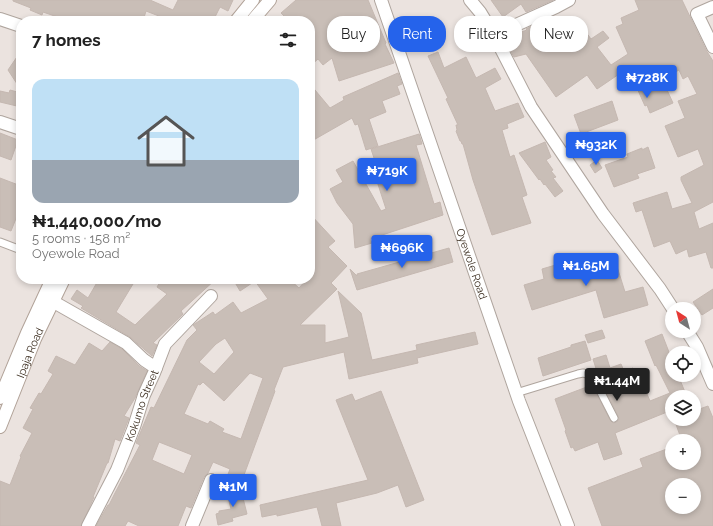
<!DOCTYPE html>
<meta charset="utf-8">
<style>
:root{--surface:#fff;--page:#f2f2f2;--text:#222;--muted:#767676;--accent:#2563eb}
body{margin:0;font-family:Raleway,sans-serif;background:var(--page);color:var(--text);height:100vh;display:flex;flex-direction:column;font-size:15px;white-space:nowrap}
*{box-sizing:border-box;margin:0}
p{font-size:13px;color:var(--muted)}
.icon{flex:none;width:22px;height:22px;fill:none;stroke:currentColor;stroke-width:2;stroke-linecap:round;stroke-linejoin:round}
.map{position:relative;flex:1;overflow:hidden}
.drawer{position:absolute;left:16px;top:16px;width:299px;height:268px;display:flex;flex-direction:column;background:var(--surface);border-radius:16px;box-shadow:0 2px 6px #0003}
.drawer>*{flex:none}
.guide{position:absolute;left:327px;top:16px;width:326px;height:36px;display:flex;gap:8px}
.needle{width:26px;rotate:324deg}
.fabs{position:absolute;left:665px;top:302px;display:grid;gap:8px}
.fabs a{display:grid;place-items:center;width:36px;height:36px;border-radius:50%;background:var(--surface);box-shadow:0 2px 6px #0003;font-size:20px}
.price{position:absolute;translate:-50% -34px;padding:0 9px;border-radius:4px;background:var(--accent);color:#fff;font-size:13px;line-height:26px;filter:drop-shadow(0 1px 2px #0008)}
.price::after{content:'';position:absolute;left:50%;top:24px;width:12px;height:9px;margin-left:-6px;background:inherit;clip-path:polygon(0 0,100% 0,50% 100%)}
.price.on{background:#222;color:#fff}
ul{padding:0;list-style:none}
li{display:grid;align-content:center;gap:8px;height:212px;padding:0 16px}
li span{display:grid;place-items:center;height:124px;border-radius:12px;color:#555}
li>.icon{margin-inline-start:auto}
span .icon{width:72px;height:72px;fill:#fffc;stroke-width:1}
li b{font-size:17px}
h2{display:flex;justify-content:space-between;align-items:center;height:48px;padding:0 16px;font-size:17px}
.tag{padding:0 14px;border-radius:16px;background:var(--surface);box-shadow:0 2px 6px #0003;font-size:14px;line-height:36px}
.tag.on{background:var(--accent);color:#fff}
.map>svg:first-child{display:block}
</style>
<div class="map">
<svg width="713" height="526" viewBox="0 0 713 526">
<rect width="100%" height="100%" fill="#ebe3df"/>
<path fill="#c9beb7" stroke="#c5b8b1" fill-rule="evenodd" d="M13,0H150L173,10L178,0H233L228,11L220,7L213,21H163L164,18L146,11L143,21H69L43,12L42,15L30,10L31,8L13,1Z
M296,0H368L386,43L385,44L394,63L339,81L332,58L323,65L318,59L310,66V21H289L281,13Z
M491,0H553L526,12L521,4L503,17Z
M635,0H682L706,50L713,61V202L694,212L699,229L713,223V268H711L706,252L689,257L687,249L676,254L670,241L654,247L642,210L636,212L633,203L667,192L672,209L692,203L681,180V177L704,165L698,149L678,157L665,126L685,118L678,101L697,94L688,76L683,79L679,70L662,79L673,103L650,113L647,105L645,106L628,68L597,89L587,75L556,97L526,54L514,57L511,52L507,37L527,30L526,29L541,22L549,46L579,23L591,39L603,31L609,38L597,47L611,65L628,54L616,27L623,24L621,18L639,10Z
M481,28L489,42L482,46H479L472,34Z
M21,51V90L8,70Z
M438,52L444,68L466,57L476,78L495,68L501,79L485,88L495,111L518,103L524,117L507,124L508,128L502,130L510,157L514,155L527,195L522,197L531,223L492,235L473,180L463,144H462L461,141H460L456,131L457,130L456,125H458L446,99L448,98L428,56Z
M398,73L402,84L397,86L400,94L382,101L386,112L369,119L378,146L366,150L358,124L355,125L352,118L310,142V84L330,108L344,100L343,97Z
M10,90L21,93V107L0,102V91L9,93Z
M612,101L618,120L581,134L574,115Z
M0,133L18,140L11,160L0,156Z
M419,134L422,144L416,145L434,204L440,202L443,215L370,239L372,243L355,248L353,224L337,203L330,189L343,182L336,170L353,161L381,211L386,209L374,172L378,170L371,149Z
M545,142L551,157L546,160L553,170L551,171L556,177L553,178L563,191L555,197L545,184L544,185L540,179L539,180L519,153Z
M648,147L655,168L637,174L639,178L614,187L605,165L628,157L627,154L642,148V150Z
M597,160L602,168L595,173L590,165Z
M0,178L21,186V206L11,231L0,227Z
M310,214L335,241L328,247L347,266L331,283L337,289L300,325H325V343L349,337L338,291L361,313L372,360L417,350L416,345L475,332L478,344L417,358L418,363L349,379L344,352L283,367L274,390L275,391L241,483L227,477L230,469L213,462L208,473L204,477L191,508L186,506L178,526H139L128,521L125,526H96L108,505H109L115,493L140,445L136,443L151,407L154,408L187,340L197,330L193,325L213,312L215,315L233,302L241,313L268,299L255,281L240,291L233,279H289L299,288L307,279H310ZM225,338L234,352L214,374L199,362L216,344ZM250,373L263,378L241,439L222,432L224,429L210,421L208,424L184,414L198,384L200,385L203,382L224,401ZM159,442L192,455L184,474L152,460Z
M449,248L453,262L357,290L350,269L357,276V274Z
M614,257L625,292L643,287L648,305L604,318L596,290L532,310L524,285L544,279L542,269L569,261L571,270Z
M99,279H136L116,312L135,325L167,294L157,287L162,279H216L181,311L183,314L153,343L157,345L152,356L130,337L81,308L83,306L71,299L77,290L88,298Z
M713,289V308L702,315L693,302Z
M602,330L605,338L588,343L585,335Z
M662,334L672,360V375H678L687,397H672V410L615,433L622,454L604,460L598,442L575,451L573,447L571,448L565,431L566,430L555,399L592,385L610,420L613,423L617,422L619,419L618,416L599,378L593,359L606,355L610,368L621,364L624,371L633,368L642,388L644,387L650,401L670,393L656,365L655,366L645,341Z
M585,341L591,360L543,376L538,358L571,347V345Z
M110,342L122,349L139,366L147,371L135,398L124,416L129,418L120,441L115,439L108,463H107L93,497H94L81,526H0V481L10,485L21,457L20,456L32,433L23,428L33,409L30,408L39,393L41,394L53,374L48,371L56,356L75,365L89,343L102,351Z
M381,391L424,500L406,507L398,485L377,493L336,503L341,526H322L317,507L277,516V514L262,517L260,505L368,480L336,400L352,394L355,401Z
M708,406L713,418V526H602L588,488L643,467L640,459L672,447V463H694V436L682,441L674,419H694V411ZM672,485H694V507H672Z
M241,490L247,514L232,518L233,521L218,525L216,514L219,513V511L231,509L227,493Z"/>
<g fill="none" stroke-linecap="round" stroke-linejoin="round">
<defs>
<path id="service" d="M0,242L21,250
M516,393L578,374L583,373L592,375L614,418"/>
<g id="minor">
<path id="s1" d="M381,0L519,401L568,526"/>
<path d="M470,0L480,12L494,35L531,107L603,214L660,289L673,309"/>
<path d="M713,7L697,14L713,47"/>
<path d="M0,19L21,26"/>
<path d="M494,35L556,7L569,0"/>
<path d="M0,122L21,129"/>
<path d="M52,301L126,343L144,360L156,368"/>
<path d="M687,331L697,347L713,384"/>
<path id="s2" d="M88,526L117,470L134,427L144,395L154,373L165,344L211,296"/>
<path d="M192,526L211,480"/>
</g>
<g id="secondary">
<path d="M236,21L253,0"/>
<path d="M252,21L270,0"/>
<path d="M0,398L27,333L52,279"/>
<path id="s3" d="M0,427L35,339L64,279"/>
</g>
</defs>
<use href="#service" stroke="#afa59e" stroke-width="9"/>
<use href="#minor" stroke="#afa59e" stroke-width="14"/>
<use href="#secondary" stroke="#b1a298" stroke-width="14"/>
<use href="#service" stroke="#fff" stroke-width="7"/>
<use href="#minor" stroke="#fff" stroke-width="12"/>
<use href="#secondary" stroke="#fff" stroke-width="12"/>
</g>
<g text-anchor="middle" stroke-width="4" stroke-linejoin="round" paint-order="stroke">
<g font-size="11" fill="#3b2d1f" stroke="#f7f1ef">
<text dy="4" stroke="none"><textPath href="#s1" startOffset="279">Oyewole Road</textPath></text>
<text dy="4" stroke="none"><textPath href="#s3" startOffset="80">Ipaja Road</textPath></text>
<text dy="4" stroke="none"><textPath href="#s2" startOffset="132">Kokumo Street</textPath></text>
</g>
</g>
</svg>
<div class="fabs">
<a><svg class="needle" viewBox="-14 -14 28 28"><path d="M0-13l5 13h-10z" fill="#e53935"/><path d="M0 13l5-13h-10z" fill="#767676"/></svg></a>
<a><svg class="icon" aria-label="locate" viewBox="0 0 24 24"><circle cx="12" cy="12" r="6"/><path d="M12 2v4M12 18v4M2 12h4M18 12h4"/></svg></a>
<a><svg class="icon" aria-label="layers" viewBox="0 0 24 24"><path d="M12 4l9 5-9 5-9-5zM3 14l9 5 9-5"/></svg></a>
<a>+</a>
<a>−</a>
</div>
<b class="price" style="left:647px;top:99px">₦728K</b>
<b class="price" style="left:596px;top:166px">₦932K</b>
<b class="price" style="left:387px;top:192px">₦719K</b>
<b class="price" style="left:402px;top:269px">₦696K</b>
<b class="price" style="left:586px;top:287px">₦1.65M</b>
<b class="price on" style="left:617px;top:402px">₦1.44M</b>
<b class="price" style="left:233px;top:508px">₦1M</b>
<div class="guide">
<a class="tag">Buy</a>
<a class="tag on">Rent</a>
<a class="tag">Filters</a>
<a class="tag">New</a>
</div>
<section class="drawer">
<h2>7 homes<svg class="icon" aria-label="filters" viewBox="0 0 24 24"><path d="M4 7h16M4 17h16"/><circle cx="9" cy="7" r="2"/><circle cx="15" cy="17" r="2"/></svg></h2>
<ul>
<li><span style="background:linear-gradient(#bfe0f5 65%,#9aa5b1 0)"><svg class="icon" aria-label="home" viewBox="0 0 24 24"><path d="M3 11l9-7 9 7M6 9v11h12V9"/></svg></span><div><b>₦1,440,000/mo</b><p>5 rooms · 158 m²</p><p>Oyewole Road</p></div></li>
</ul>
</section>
</div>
